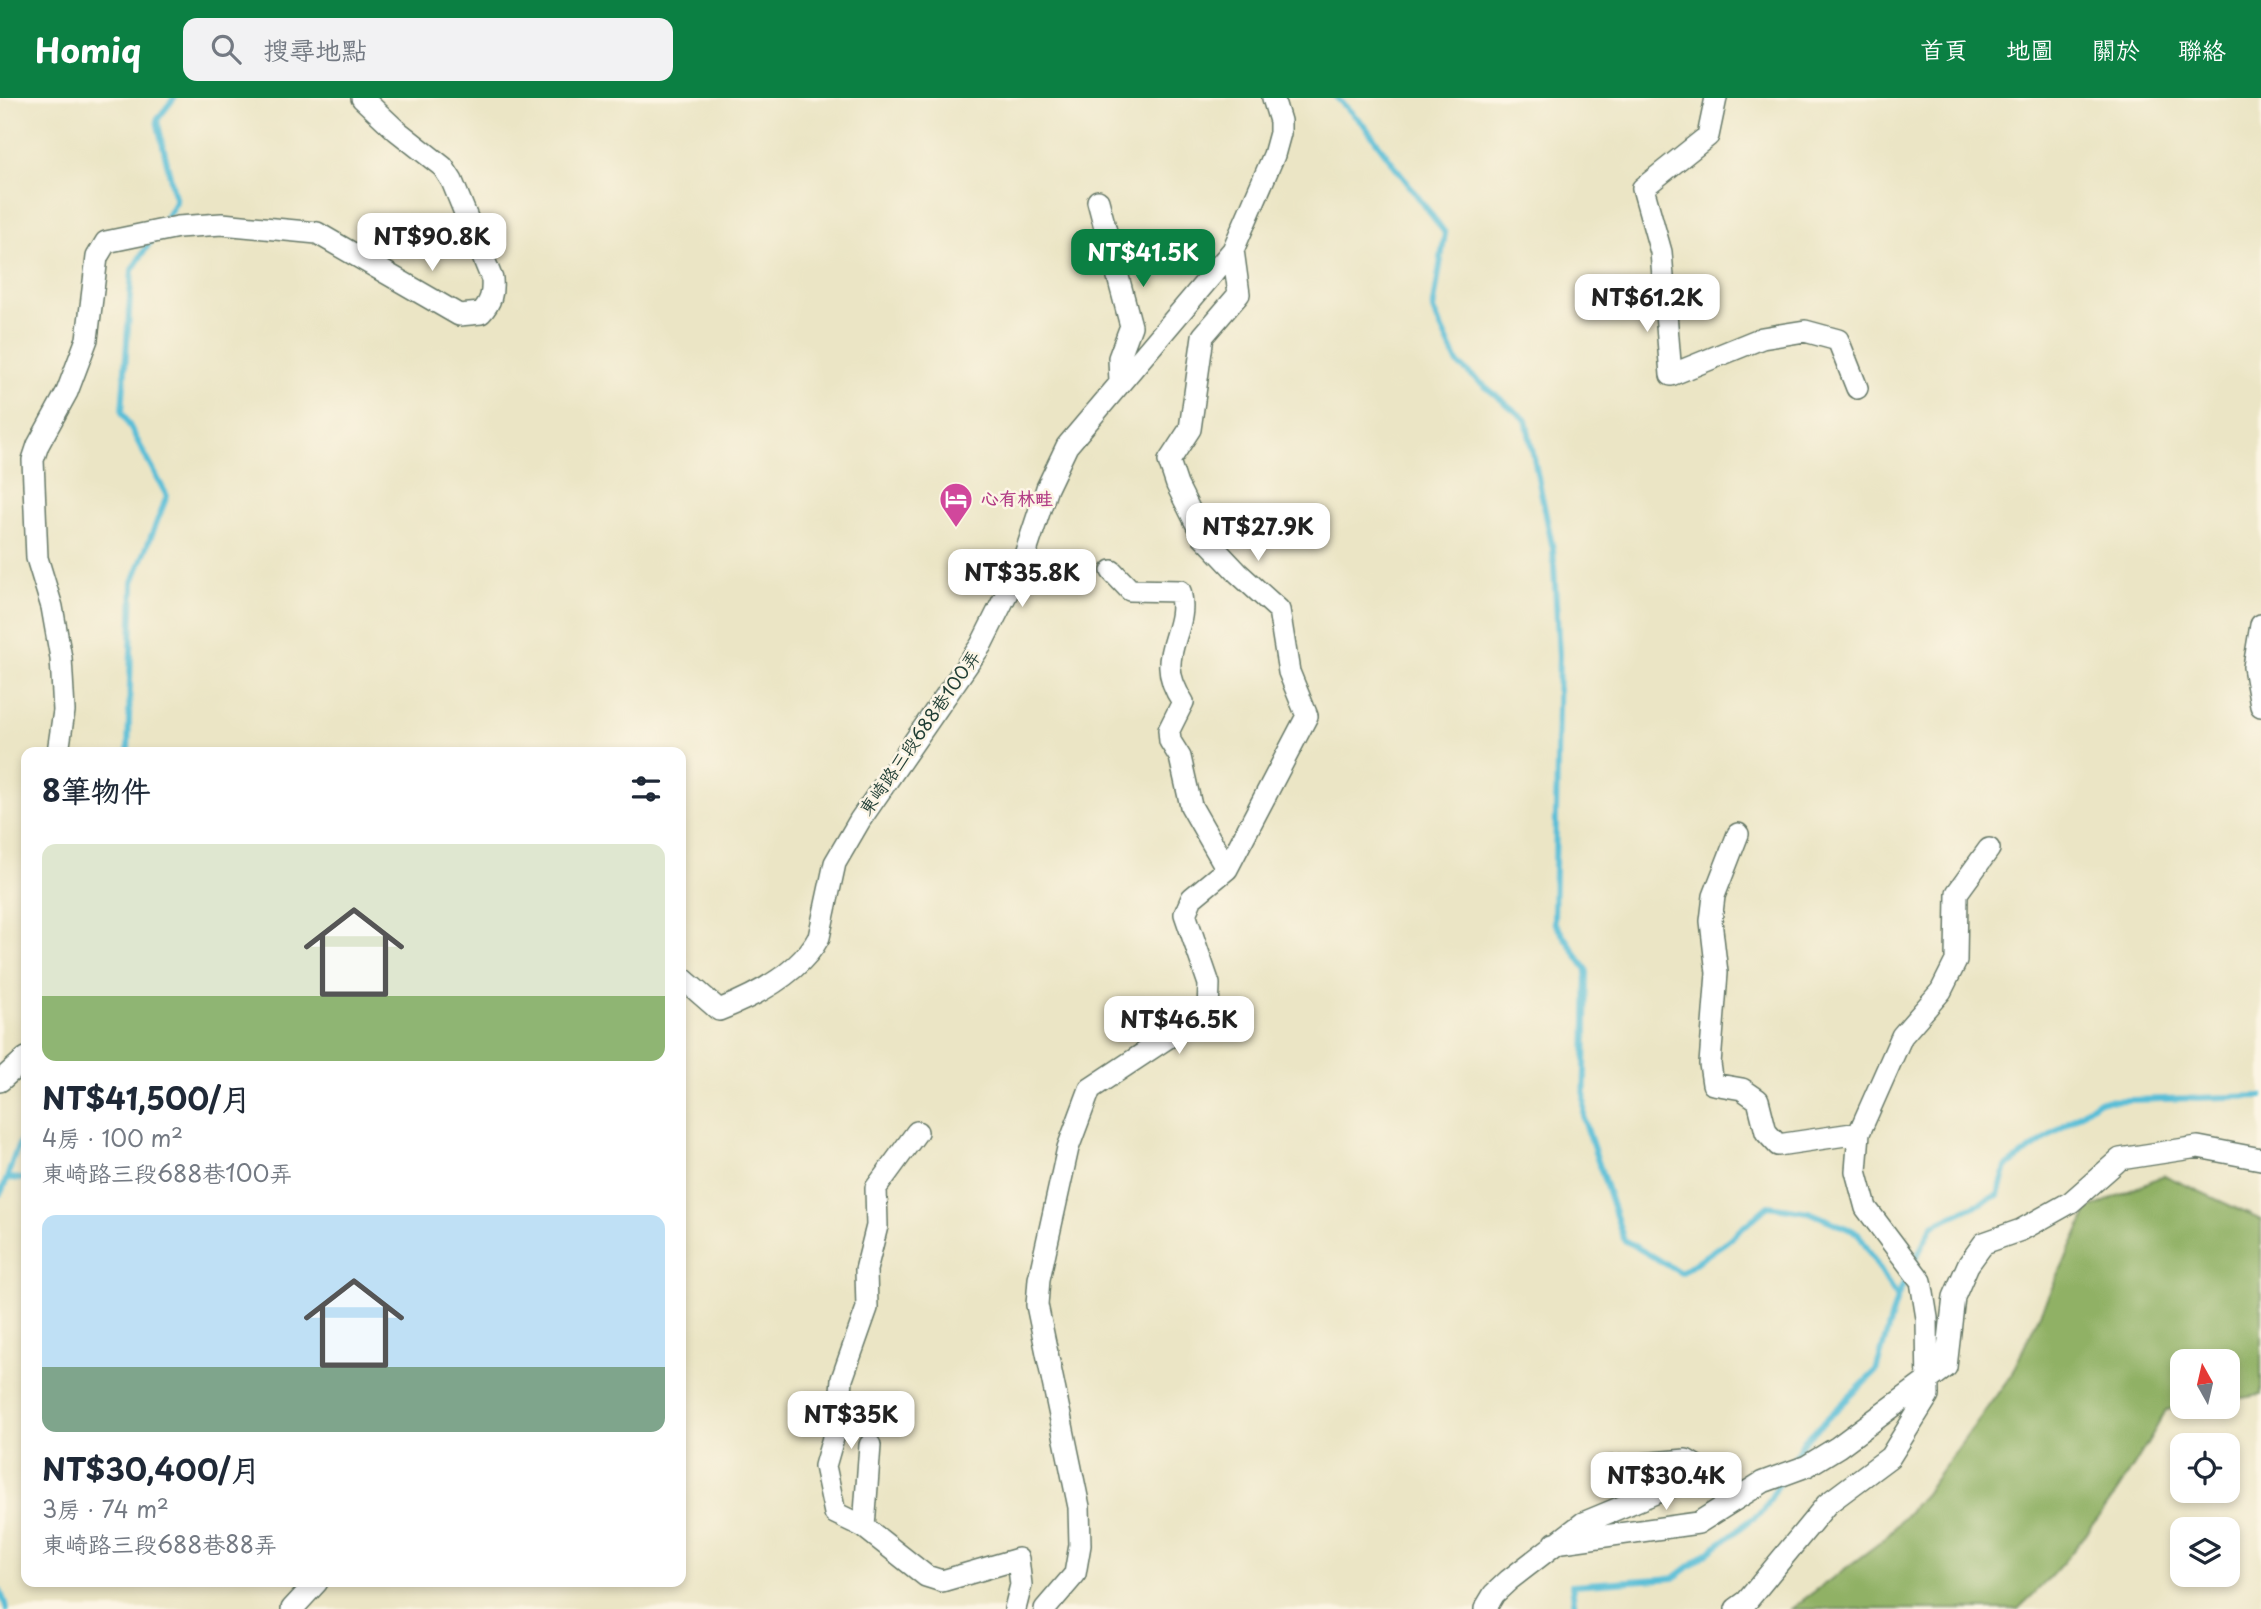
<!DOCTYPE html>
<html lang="zh-TW">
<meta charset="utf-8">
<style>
:root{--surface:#fff;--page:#f2f2f3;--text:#1f2937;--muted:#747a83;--accent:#0b8043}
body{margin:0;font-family:"Playpen Sans","LXGW WenKai TC",sans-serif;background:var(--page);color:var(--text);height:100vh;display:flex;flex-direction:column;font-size:26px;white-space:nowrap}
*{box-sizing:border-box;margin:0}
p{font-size:23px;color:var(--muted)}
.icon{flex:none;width:38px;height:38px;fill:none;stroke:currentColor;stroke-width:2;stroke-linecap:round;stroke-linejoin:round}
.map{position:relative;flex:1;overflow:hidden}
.side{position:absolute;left:21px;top:649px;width:665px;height:840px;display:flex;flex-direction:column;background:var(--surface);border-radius:14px;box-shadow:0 4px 10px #0003}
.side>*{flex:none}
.needle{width:46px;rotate:352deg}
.buttons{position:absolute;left:2170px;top:1251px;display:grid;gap:14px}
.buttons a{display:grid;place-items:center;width:70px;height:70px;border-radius:14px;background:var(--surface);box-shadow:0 4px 10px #0003;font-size:35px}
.price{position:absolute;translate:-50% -60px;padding:0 16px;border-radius:14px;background:#fff;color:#222;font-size:23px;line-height:46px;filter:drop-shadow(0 2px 4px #0008)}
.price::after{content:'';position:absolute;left:50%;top:42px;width:21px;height:16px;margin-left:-10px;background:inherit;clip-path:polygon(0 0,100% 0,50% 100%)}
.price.current{background:var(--accent);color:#fff}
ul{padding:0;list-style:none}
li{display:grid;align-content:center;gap:14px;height:371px;padding:0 21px}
li span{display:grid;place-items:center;height:217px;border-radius:14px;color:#555}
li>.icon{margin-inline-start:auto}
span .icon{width:126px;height:126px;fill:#fffc;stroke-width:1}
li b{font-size:30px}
h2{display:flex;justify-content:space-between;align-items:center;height:84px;padding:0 21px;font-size:30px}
header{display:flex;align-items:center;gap:42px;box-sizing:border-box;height:98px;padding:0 35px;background:var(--accent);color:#fff}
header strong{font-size:33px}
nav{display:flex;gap:38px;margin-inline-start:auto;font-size:24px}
.search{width:490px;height:63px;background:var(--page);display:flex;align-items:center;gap:18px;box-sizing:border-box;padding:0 24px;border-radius:14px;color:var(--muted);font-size:26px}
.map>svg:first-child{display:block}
</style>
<header>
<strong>Homiq</strong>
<div class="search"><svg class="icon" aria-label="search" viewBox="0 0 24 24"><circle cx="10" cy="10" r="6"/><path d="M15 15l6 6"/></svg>搜尋地點</div>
<nav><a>首頁</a><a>地圖</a><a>關於</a><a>聯絡</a></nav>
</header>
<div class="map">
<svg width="2261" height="1511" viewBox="0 0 2261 1511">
<rect width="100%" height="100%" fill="#fcf5e5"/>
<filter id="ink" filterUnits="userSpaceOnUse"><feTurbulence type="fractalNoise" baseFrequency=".0143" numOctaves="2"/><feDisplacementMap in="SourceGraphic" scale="14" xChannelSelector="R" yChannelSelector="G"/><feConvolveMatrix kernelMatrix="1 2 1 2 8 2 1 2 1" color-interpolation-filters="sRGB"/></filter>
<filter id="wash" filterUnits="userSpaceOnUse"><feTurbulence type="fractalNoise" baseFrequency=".00686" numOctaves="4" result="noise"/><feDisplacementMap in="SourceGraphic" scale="28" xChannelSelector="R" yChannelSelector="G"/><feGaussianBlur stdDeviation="1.57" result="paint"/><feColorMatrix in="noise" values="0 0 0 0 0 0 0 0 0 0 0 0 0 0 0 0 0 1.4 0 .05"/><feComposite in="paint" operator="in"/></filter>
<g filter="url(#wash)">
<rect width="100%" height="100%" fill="#ebe5c5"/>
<path fill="#90b165" stroke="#58774c" stroke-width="2" d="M2164,1077L2261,1122V1297L2228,1302V1264H2182V1309L2166,1312C2127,1384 2079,1455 2018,1511H1791L1882,1443L1924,1397L2011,1277L2089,1111Z"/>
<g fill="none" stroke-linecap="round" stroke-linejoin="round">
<path stroke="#59bed7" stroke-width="6" d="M1337,0L1365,28L1445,135L1433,212L1458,266L1526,322L1553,451L1559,557L1554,824L1587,872L1584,1021L1624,1142L1681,1175L1727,1143L1768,1108L1809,1114L1858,1135L1897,1200
M162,126L176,104L157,22L174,0
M128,654L133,484L167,398L122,314L132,172L152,141
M9,1080L26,1081
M0,1096C11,1077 12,1053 26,1036
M1913,1166L1933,1127L1998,1097L2006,1069L2098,1003L2261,998
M1790,1367L1804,1343L1876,1273L1897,1200L1908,1176
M0,1492L7,1511
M1575,1511L1572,1487L1674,1480L1764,1412L1779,1385"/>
</g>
</g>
<g filter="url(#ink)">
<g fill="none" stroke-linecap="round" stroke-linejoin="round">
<defs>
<path id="minor" d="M1716,0L1708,38L1643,90L1661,154L1671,277L1762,240L1805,233L1838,242L1857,290
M1098,103L1131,228L1119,260L1120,285
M2261,527L2254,569L2261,608
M58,654L64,613L61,560L52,509L37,460L33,362L38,347L67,294L87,241L97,159L106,144L178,129L222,126L317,135L459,217L481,215C491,204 493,196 492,181L452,83L443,69L396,32L362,0
M1738,736L1714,798L1711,823L1717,875L1710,966L1713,986L1742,991L1758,1002L1766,1034L1778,1047L1859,1035
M1227,771L1307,618L1289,574L1279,512L1238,475L1202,437L1177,387L1169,363L1190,331L1203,238L1239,196L1233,152
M681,879L719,912C755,898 800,875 819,839L835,765L860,722L981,547L1023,463L1047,390L1067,348L1233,152L1274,57L1280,35V23L1273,0
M0,983L26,960
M917,1034L876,1090L877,1128L866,1172L867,1210L842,1281L839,1319L825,1368L835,1415L864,1429L926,1478L942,1483L1018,1461L1021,1487L1015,1511
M864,1429L870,1347
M1555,1445L1698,1425L1763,1384L1807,1368L1838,1349L1946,1269L1954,1199L1968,1167L1984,1145L2021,1132L2071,1104L2120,1061L2198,1049L2261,1061
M292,1511L317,1484
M1045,1511L1075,1476L1080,1447L1079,1409L1037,1207L1039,1181L1068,1050L1090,991L1208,913L1209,886L1185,816L1192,800L1227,771L1191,708L1180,659L1170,643L1169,632L1183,604C1150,556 1191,536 1180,493L1130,492L1112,473
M1485,1511L1494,1496L1509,1482L1583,1425L1689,1381L1696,1368L1686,1362L1608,1369
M1736,1511L1747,1503L1827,1406L1890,1359L1928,1298L1927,1220L1921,1183L1866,1110L1856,1073L1859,1035L1902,938L1941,893L1956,863L1957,795L1989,751"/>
</defs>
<use href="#minor" stroke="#667867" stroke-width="24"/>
<use href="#minor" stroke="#fff" stroke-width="21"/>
</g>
</g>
<defs>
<symbol id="hotel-pin" viewBox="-11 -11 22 30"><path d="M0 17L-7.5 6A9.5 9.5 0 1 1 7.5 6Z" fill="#d1479c" stroke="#fcf5e5"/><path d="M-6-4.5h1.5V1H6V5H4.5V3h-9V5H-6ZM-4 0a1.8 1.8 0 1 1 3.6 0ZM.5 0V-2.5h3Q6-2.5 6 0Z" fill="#fff"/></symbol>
</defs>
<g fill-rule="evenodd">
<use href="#hotel-pin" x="937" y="382" width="38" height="52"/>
</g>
<g text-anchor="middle" stroke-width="5" stroke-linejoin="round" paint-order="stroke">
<g font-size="18" font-weight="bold" fill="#b23c85" stroke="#fcf5e5" text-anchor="start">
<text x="981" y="407">心有林畦</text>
</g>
<g font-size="18" fill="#1f3d34" stroke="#fcf5e5">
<text transform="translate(920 635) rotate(-55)" y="6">東崎路三段688巷100弄</text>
</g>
</g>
</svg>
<div class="buttons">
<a><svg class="needle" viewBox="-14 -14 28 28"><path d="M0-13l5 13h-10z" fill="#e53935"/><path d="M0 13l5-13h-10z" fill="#747a83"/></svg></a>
<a><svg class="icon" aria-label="locate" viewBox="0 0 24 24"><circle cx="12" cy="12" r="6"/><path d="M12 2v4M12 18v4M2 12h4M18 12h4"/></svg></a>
<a><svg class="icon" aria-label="layers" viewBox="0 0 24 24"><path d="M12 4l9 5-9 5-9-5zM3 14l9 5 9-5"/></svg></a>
</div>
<b class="price" style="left:432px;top:175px">NT$90.8K</b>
<b class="price current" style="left:1143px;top:191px">NT$41.5K</b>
<b class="price" style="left:1647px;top:236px">NT$61.2K</b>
<b class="price" style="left:1258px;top:465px">NT$27.9K</b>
<b class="price" style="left:1022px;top:511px">NT$35.8K</b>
<b class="price" style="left:1179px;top:958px">NT$46.5K</b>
<b class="price" style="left:851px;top:1353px">NT$35K</b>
<b class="price" style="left:1666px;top:1414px">NT$30.4K</b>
<section class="side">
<h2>8筆物件<svg class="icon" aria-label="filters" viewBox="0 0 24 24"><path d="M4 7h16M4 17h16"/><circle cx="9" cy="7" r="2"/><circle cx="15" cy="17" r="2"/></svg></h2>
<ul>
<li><span style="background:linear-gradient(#dfe7d0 70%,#8fb573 0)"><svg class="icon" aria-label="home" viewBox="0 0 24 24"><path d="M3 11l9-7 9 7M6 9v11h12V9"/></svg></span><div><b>NT$41,500/月</b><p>4房 · 100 m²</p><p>東崎路三段688巷100弄</p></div></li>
<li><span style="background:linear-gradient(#bfe0f5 70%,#7fa58c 0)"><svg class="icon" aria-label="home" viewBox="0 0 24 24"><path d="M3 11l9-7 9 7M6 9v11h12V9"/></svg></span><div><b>NT$30,400/月</b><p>3房 · 74 m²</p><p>東崎路三段688巷88弄</p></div></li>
</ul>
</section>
</div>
